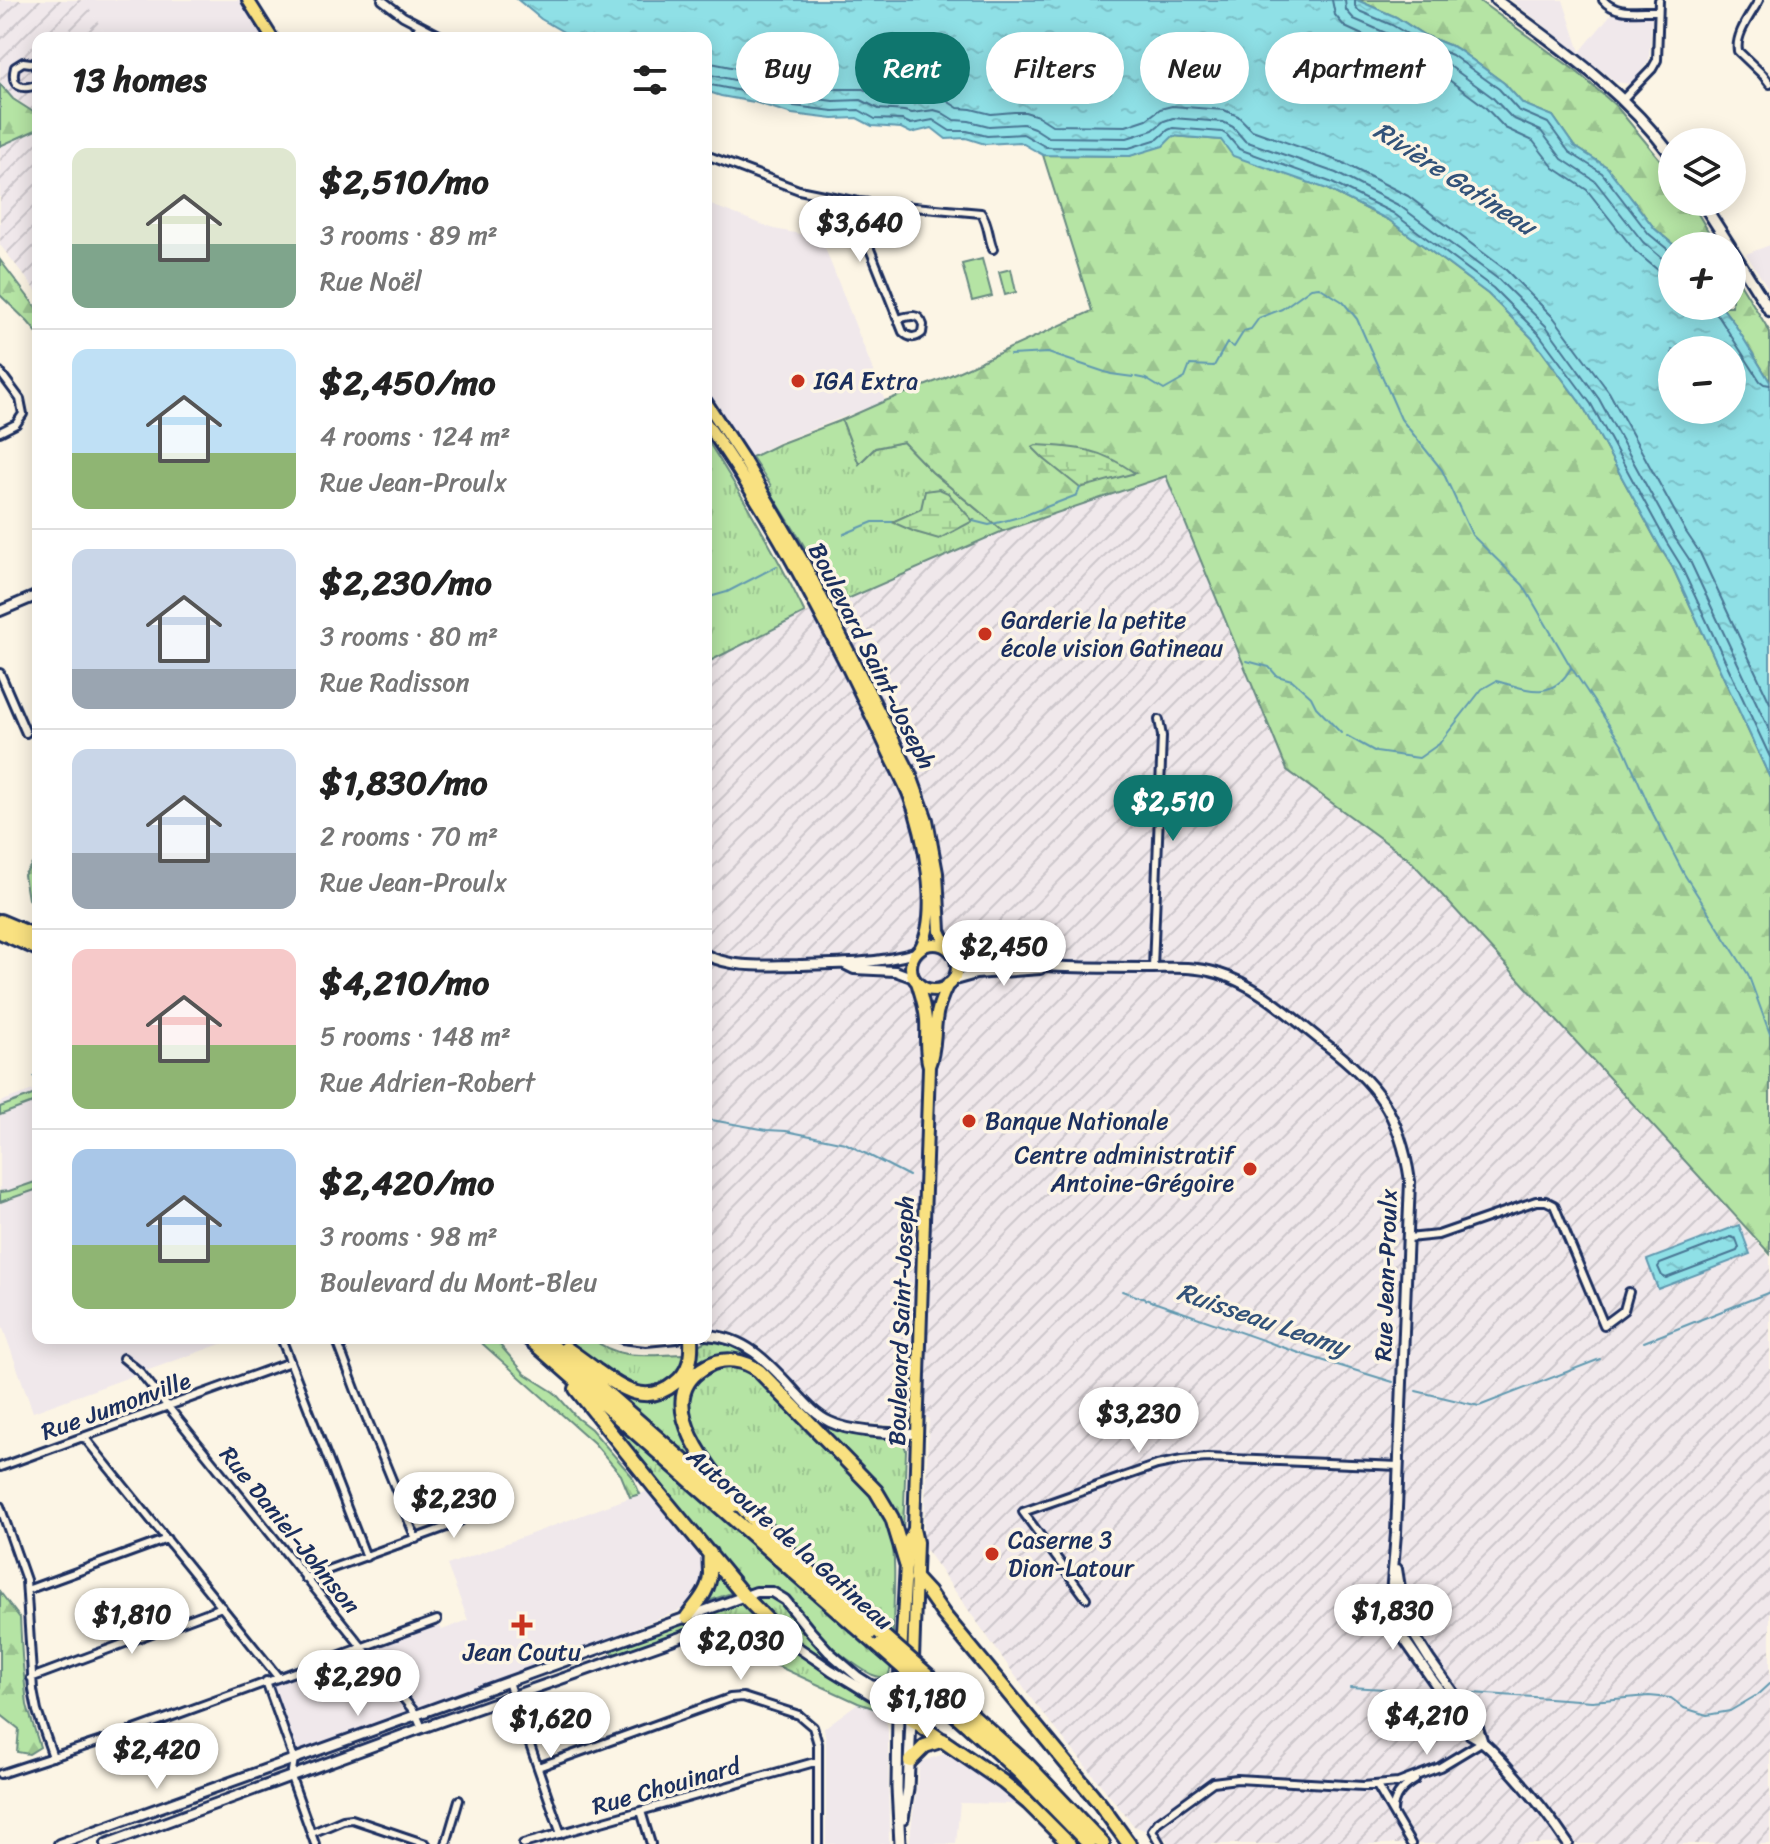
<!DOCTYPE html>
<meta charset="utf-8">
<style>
:root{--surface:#fff;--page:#f2f2f2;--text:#222;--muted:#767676;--line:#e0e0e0;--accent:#0f766e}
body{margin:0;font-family:Sriracha,sans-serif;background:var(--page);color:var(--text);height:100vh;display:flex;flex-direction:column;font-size:30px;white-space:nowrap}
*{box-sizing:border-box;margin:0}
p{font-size:26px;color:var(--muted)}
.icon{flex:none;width:44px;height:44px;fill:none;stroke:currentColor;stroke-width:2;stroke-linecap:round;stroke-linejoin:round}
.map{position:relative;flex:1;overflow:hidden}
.drawer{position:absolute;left:32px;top:32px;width:680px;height:1312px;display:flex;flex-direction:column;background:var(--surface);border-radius:16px;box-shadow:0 4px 20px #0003}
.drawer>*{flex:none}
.banner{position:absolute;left:736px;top:32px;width:760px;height:72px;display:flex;gap:16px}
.tools{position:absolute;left:1658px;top:128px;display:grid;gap:16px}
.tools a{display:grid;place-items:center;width:88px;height:88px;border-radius:50%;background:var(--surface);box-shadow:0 4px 20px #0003;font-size:40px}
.price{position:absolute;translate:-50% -68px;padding:0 18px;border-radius:28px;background:#fff;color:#222;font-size:26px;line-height:52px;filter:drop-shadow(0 2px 4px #0008)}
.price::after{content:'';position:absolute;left:50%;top:48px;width:24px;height:18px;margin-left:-12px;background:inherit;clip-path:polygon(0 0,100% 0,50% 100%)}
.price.selected{background:var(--accent);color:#fff}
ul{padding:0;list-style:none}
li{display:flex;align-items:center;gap:24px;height:200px;padding:0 40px}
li+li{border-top:2px solid var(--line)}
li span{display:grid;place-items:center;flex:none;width:224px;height:160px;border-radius:16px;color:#555}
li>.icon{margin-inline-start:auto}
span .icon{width:96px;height:96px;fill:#fffc;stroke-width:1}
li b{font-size:34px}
h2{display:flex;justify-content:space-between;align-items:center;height:96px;padding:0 40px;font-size:34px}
.tag{padding:0 28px;border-radius:36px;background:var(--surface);box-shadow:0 4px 20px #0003;font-size:28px;line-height:72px}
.tag.selected{background:var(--accent);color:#fff}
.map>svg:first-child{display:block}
</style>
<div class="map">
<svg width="1770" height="1844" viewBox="0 0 1770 1844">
<defs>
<pattern id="industrial-furrows" width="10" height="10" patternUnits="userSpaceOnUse" patternTransform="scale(2)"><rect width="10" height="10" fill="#f0e8eb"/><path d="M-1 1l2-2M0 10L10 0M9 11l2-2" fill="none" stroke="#cdc7cc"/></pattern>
<pattern id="grass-tufts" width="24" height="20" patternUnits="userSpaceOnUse" patternTransform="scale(2)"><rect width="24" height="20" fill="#b5e4a4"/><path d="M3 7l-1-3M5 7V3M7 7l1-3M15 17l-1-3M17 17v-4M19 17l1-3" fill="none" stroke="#9bc490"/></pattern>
<pattern id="forest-firs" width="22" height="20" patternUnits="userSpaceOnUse" patternTransform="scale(2)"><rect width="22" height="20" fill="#b5e4a4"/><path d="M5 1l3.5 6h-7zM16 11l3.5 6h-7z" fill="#9bc490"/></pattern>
<pattern id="wetland-marsh" width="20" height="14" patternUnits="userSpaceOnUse" patternTransform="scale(2)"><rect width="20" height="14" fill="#b5e4a4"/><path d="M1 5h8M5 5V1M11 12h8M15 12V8" fill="none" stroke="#9bc490"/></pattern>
<pattern id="water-ripples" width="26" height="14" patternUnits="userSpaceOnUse" patternTransform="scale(2)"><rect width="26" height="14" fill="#8fe0e6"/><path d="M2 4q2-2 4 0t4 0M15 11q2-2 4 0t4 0" fill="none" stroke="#7bc0c8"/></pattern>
</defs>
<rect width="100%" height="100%" fill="#fcf5e5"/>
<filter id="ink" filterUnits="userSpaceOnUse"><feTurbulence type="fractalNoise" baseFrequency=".0125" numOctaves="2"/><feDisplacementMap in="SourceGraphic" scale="16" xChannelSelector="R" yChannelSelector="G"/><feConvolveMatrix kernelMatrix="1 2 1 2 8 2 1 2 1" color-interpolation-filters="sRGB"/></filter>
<g filter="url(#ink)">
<path fill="#f0e8eb" d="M90,0H248L272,38H108L85,3Z
M1511,0H1563L1580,52L1611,14L1652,16L1649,60L1640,73L1629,84L1616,82Z
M706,203L774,229L821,238L885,401L779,442L744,460L725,430L706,437Z
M1770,245V291L1746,254Z
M38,1088V1338H237L33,1412L0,1320V1102Z
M653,1489L699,1547L704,1558L705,1575L702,1588L692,1603L685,1608L576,1651L297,1751L271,1686L439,1624L442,1630L468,1620L447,1565Z
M858,1703L879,1710L886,1720L888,1731L889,1844H826V1741L824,1728Z
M944,1754L978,1769L1016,1804L960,1803L956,1844H909L920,1762Z"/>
<path fill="url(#industrial-furrows)" d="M0,0H90L86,3L108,38H38V114L0,88Z
M38,130V293L0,245V147Z
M1165,475L1408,851L1770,1257V1844H1170L1166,1839L1134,1826L1033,1701L923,1546L929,1418L901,1419L896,1425L847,1421L834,1417L816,1405L760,1347L737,1334L725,1330L706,1329V663L808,612L836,604L1003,531Z"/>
<path fill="url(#grass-tufts)" stroke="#688a81" stroke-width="2" fill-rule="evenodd" d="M842,420L859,464L875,448L903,442L932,472L1003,531L836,604L803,544L768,488L771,486L752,457L779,444ZM921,509L973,520L955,529L893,522Z
M706,438C742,495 776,553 805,613L706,663V469L709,459L706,453Z
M564,1338H592C619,1362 653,1354 686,1354C684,1364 678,1374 669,1381C637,1406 589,1358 564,1338Z
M706,1341C727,1340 745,1351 761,1364L758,1366L723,1356L682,1388L698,1457L695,1460L625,1400L628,1395L658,1397L696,1351L698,1345Z
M727,1366L740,1367L752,1373L875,1498C881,1509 889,1520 891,1533C897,1565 893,1601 893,1634C840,1589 789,1541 741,1491C725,1474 705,1456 695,1434C680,1400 689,1373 727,1366Z
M611,1421L891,1667L888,1677C877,1679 868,1673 859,1667C843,1657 828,1644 815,1630C794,1607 784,1576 746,1590L608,1424Z
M817,1421C839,1437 868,1436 895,1437L902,1440L906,1450L903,1535L898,1522L816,1422Z
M712,1567L737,1591L703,1603Z
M755,1595H768L782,1601L841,1667L839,1669L789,1634L751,1598Z
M743,1600L765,1621L762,1624L752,1620L738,1618L717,1619L614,1656L611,1648Z
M740,1628L761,1632L773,1638L880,1708L879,1710L858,1703L706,1633L721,1629Z"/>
<path fill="url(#forest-firs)" stroke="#688a81" stroke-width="2" d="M1357,0H1478L1576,71L1616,106L1672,174V202H1691L1717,246H1675L1655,229L1607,167L1574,146L1553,116L1523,104L1504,83L1456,48L1424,35L1396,17Z
M0,84L13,99L38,115V129L0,146Z
M1173,136L1221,140L1327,189L1389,220L1488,294L1533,339L1584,408L1660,547L1673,568L1770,778V1254L1410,860L1287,770L1166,476L1003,531L932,472L903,442L875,448L859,464L842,420L885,401L942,379L1092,311L1043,155L1130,156Z
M0,260L38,310V334L28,322L0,295Z
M1732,270L1770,332V382L1734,323L1721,306H1732Z
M38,856V907L28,899L24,875Z
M476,1338H494L525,1374L555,1393L577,1418L591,1429L632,1476L640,1494L630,1497L621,1475L594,1443Z
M0,1592L20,1618L22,1656L27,1705L40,1747L29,1754L17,1752L19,1729L0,1714Z"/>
<path fill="url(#wetland-marsh)" stroke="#688a81" stroke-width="2" d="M1036,445C1078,447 1099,448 1135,473L1080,488L1044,459L1032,447Z
M939,489L948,493L973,521L939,539L915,532L892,522L921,509L925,491Z"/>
<path fill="#b5e4a4" stroke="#688a81" stroke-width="2" d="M982,259L992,296L972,301L962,264Z
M1011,269L1016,292L1005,295L999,272Z
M38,1093V1101L0,1115V1107Z
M38,1181V1189L0,1202V1192L9,1191Z"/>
<path fill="url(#water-ripples)" stroke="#6199b0" stroke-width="2" fill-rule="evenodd" d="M518,0H1357L1396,17L1424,35L1456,48L1504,83L1523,104L1553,116L1574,146L1607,167L1655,229L1675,246H1672V306H1721L1734,323L1770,382V778L1673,568L1660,547L1584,408L1533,339L1488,294L1389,220L1327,189L1233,156L1221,140L1173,136L1163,146L1130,156L1043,155L1020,142L985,144L966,138L946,139L932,128L911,133L901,128L872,126L857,118L833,119L792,114L754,102L721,96L706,91V38H574L541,19ZM1672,350H1732V410H1672Z
M1739,1225L1750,1254L1658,1289L1647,1260Z"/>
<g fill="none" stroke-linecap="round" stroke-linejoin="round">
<path stroke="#497694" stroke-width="2" d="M1332,0L1335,15L1345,27L1382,44L1412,62L1441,74L1484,106L1505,128L1533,141L1554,168L1587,190L1635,251L1659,271L1672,276
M1345,0L1346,10L1354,19L1388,34L1417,51L1447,64L1492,97L1512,118L1541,131L1562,159L1595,181L1643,242L1664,260L1672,264
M1355,0V6L1359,11L1392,25L1421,42L1452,55L1499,89L1518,110L1548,123L1569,152L1602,173L1649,234L1672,253
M706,62L761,73L798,84L833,89H863L884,98L913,101L935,98L947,101L958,108L971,109L991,114L1014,112H1025L1038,116L1052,125L1126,126L1147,119L1160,109L1172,106L1224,110L1238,116L1252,130L1341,162L1408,196L1506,270L1554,318L1609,392L1686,532L1700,553L1770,703
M706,74L758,85L796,96L833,101L861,100L879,109L904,111L912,113L934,110L941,112L954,120L969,121L989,126L1023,124L1034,128L1048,137L1127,138L1153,130L1164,121L1173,118L1223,122L1233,127L1245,141L1336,173L1400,206L1498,279L1546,326L1599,399L1675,538L1689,559L1770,732
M706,84L756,94L794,106L833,111L859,110L875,119L902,120L911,124L933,120L950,131H967L987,136L1023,134L1046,147L1129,148L1158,139L1168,130L1173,128L1222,132L1227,135L1239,149L1330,182L1393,213L1493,288L1539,334L1591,404L1667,543L1680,564L1770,757
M1715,306L1717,314L1760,381L1764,384L1770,385
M1731,1237L1736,1239L1739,1247L1737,1251L1666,1278L1662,1276L1658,1267L1660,1264Z"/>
<path stroke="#6199b0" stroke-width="2" d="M1010,355L1048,353L1111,374L1133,377
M1136,377L1146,379L1164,390L1185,378L1190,365L1214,366L1227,343L1234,347L1244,331L1251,329L1259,318L1282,309L1311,288L1319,287L1343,302L1357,319L1401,419L1442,470L1472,535L1523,585L1571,667L1623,746L1650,808L1684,874L1748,974L1770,1034
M973,521L989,525L1023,516L1077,495L1080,488
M844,534L873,522H892
M706,598L727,592L777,566
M1247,661L1269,667L1277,676L1292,680L1311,697L1316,707L1341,733
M1347,736L1376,752L1419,758L1439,744L1482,689L1496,681C1527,689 1551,702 1571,668
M34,1077L38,1078V1076
M706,1119L767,1130L786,1131L845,1143L909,1176
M1122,1291L1308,1356L1393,1382
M1644,1342L1770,1292
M1416,1391L1479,1406L1600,1359
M1350,1687L1420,1691
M1472,1693L1592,1701L1649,1696L1671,1698L1684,1708L1707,1715L1730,1711L1757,1695L1770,1683"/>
<defs>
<path id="minor" d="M382,0L403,16L445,38
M1603,0C1616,16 1640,10 1658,11
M1759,0C1751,15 1735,34 1738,51L1763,75L1770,84
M413,38L419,26
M38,69L31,63L23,62L15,67C10,87 22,91 38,84
M1623,99L1652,69L1657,60L1659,0
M706,155L799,190L858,202L981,213C989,223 988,238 993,249
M858,202V219L903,332C909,338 915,339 922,333L923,325C919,312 909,316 898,319
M0,372L20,399L23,414L16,424L0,432
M0,673L26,733
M1153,968L1162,736L1159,720
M1408,1238L1438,1235L1536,1201H1546L1554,1205L1604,1325L1624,1310L1629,1292
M281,1338L366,1557
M336,1338L357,1394L416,1539
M123,1358L140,1372L416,1714L422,1728
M84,1437L278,1677
M0,1467L290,1362
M0,1506L26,1580L33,1690L37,1711L53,1757
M305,1578L452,1525L460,1521L473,1510
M27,1590L167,1539
M1086,1598L1023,1512L1157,1465L1182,1460L1207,1458L1399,1466
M31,1678L222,1607
M266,1681L294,1759L291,1777L315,1844
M508,1682L561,1834
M538,1767L730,1698L743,1697L799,1715L813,1727L818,1744V1844
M0,1774L129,1732L437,1620
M1377,1786L1411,1844
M641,1811L651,1844
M1393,1811C1393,1796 1403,1787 1415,1780
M312,1833L343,1820L352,1819L426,1844
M446,1844L459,1800
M523,1844L818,1761
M1160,1844L1152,1830L1158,1822L1213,1782L1237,1779L1363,1786L1398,1783L1440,1767L1483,1741"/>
<path id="tertiary" d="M0,611L38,595
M952,953C979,966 1007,962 1035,965C1073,969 1112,967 1151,968C1173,968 1195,966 1217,973C1258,985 1290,1016 1323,1042C1376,1082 1400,1113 1410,1181L1396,1533L1391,1595L1395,1616L1404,1639L1470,1734C1486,1742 1496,1755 1508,1768C1530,1792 1550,1817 1568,1844
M706,955C735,969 767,965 798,965C837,964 877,964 915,953
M844,964L854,969L895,971L914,978
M951,981L976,974L1040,969
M706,1335C748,1337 771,1366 797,1394C807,1405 817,1416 830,1422C853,1433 892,1433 917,1434
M622,1338L646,1341L677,1338
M1397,1569L1402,1600L1411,1630L1429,1659L1478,1728L1482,1740
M873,1686L888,1684L901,1678
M59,1844L756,1592H772L785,1600L811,1632L829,1652L858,1677L899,1703L911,1718
M106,1844L422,1728L720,1623C763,1618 797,1647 831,1670C854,1684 877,1699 900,1712"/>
<path id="secondary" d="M1496,0C1561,48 1622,89 1672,156
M1702,202L1730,246
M1732,250L1770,311
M898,1711L897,1788L900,1844
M903,1819L908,1789L911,1719"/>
<path id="primary" d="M248,0L272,38
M706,402L744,460L805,565L910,773L927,820L937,873L940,931L948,948
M706,423C760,499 804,581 846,664C860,693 875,722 888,751C895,766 903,780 909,795C923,832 941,913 920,949
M911 967a23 23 0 1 1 46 0a23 23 0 1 1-46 0Z
M929,1066C935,1051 934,1037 936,1021C937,1008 942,996 948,984
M898,1711L906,1564L908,1541L914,1529
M911,1719L917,1542L914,1529L929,1066C924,1050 927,1036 926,1020C925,1007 921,995 917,982"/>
<path id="motorway" d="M0,921L38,937
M0,932L38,949
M528,1338L878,1646
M544,1338L734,1505
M566,1348C576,1355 586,1362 596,1370C621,1388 646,1407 675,1383C690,1372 692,1356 691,1338
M576,1389L655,1488L744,1596L786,1639
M757,1525L879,1632
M761,1529C733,1495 638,1403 707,1366C725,1356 744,1360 759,1371L876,1491L892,1518L906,1564
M916,1579L928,1592L944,1615L1100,1804L1129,1844
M687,1617C697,1603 709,1592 710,1574C710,1567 709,1560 710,1553
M936,1682L1027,1764L1103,1844
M936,1697L1019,1772L1089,1844
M911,1719L1003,1782L1028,1803L1069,1844
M910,1761L925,1746L943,1740"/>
</defs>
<use href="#minor" stroke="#1b2f5e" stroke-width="12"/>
<use href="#tertiary" stroke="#1b2f5e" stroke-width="14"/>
<use href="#secondary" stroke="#1b2f5e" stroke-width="15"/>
<use href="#primary" stroke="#1b2f5e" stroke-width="16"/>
<use href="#motorway" stroke="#1b2f5e" stroke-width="18"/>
<use href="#minor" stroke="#fcf5e5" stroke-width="6"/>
<use href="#tertiary" stroke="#fcf5e5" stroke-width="8"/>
<use href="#secondary" stroke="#fcf5e5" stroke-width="9"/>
<use href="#primary" stroke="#f9e181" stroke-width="10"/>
<use href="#motorway" stroke="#f9e181" stroke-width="12"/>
<defs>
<path id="motorway-bridge" d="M879,1632L936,1682
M878,1646L936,1697"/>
</defs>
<use href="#motorway-bridge" stroke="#1b2f5e" stroke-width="18" stroke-linecap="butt"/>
<use href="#motorway-bridge" stroke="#f9e181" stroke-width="12"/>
</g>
</g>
<g fill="#c8321e" stroke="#fcf5e5" stroke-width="3">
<circle cx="798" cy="381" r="8"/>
<circle cx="985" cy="634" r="8"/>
<circle cx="969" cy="1121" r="8"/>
<circle cx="1250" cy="1169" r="8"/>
<circle cx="992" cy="1554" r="8"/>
<path d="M518 1613h8v8h8v8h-8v8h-8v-8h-8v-8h8z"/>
</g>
<g text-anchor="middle" stroke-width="7" stroke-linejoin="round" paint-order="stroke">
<g font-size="24" fill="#1b2f5e" stroke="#fcf5e5" text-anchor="start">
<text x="814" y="389">IGA Extra</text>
<text x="1001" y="628">Garderie la petite<tspan x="1001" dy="28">école vision Gatineau</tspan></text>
<text x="985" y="1129">Banque Nationale</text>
<text x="1234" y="1163" text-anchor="end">Centre administratif<tspan x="1234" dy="28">Antoine-Grégoire</tspan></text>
<text x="1008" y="1548">Caserne 3<tspan x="1008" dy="28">Dion-Latour</tspan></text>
<text x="522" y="1660" text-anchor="middle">Jean Coutu</text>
</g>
<g font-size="24" fill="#1b2f5e" stroke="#fcf5e5">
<text transform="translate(872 656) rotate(63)" y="8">Boulevard Saint-Joseph</text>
<text transform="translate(1386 1275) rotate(-88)" y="8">Rue Jean-Proulx</text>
<text transform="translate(901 1321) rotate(-88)" y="8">Boulevard Saint-Joseph</text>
<text transform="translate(116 1406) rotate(-20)" y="8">Rue Jumonville</text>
<text transform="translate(290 1530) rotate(51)" y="8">Rue Daniel-Johnson</text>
<text transform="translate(790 1539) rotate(41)" y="8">Autoroute de la Gatineau</text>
<text transform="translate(666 1786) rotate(-16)" y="8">Rue Chouinard</text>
</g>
<g font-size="26" font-style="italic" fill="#325279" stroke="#fcf5e5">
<text transform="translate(1455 178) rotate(33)" y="9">Rivière Gatineau</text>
<text transform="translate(1263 1319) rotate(19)" y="9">Ruisseau Leamy</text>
</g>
</g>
</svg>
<div class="tools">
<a><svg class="icon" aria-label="layers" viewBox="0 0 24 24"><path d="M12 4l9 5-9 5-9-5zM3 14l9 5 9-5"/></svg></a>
<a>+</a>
<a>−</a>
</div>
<b class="price" style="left:860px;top:264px">$3,640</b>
<b class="price selected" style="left:1173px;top:843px">$2,510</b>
<b class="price" style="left:1004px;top:988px">$2,450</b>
<b class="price" style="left:1139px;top:1455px">$3,230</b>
<b class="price" style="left:454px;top:1540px">$2,230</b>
<b class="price" style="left:1393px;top:1652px">$1,830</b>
<b class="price" style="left:132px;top:1656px">$1,810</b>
<b class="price" style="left:741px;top:1682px">$2,030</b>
<b class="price" style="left:358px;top:1718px">$2,290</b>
<b class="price" style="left:927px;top:1740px">$1,180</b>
<b class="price" style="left:1427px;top:1757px">$4,210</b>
<b class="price" style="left:551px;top:1760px">$1,620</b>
<b class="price" style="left:157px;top:1791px">$2,420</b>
<div class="banner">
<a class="tag">Buy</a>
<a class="tag selected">Rent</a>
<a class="tag">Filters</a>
<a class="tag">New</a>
<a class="tag">Apartment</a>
</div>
<section class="drawer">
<h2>13 homes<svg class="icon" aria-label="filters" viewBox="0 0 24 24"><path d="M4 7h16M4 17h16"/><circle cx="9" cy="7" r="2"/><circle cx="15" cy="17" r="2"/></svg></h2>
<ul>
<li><span style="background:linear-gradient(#dfe7d0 60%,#7fa58c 0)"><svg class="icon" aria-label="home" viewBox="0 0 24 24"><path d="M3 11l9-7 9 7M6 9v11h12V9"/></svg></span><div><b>$2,510/mo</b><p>3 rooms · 89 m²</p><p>Rue Noël</p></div></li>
<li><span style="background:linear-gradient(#bfe0f5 65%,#8fb573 0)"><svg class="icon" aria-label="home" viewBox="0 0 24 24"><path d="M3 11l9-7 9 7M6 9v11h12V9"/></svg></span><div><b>$2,450/mo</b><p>4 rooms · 124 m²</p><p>Rue Jean-Proulx</p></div></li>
<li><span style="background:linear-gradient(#c9d6e8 75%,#9aa5b1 0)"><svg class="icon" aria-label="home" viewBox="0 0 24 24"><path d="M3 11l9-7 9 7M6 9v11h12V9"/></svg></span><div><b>$2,230/mo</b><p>3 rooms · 80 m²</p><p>Rue Radisson</p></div></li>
<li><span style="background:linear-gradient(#c9d6e8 65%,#9aa5b1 0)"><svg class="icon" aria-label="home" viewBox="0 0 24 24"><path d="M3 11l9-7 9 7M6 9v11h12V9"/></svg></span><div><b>$1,830/mo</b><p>2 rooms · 70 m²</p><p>Rue Jean-Proulx</p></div></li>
<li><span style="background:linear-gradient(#f6c9c9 60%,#8fb573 0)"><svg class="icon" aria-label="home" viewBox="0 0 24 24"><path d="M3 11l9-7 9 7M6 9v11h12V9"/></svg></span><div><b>$4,210/mo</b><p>5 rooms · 148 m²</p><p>Rue Adrien-Robert</p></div></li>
<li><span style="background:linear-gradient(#a9c7e8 60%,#8fb573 0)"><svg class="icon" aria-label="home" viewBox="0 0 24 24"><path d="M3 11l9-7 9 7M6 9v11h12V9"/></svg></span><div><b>$2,420/mo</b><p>3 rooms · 98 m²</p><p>Boulevard du Mont-Bleu</p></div></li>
</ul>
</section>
</div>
